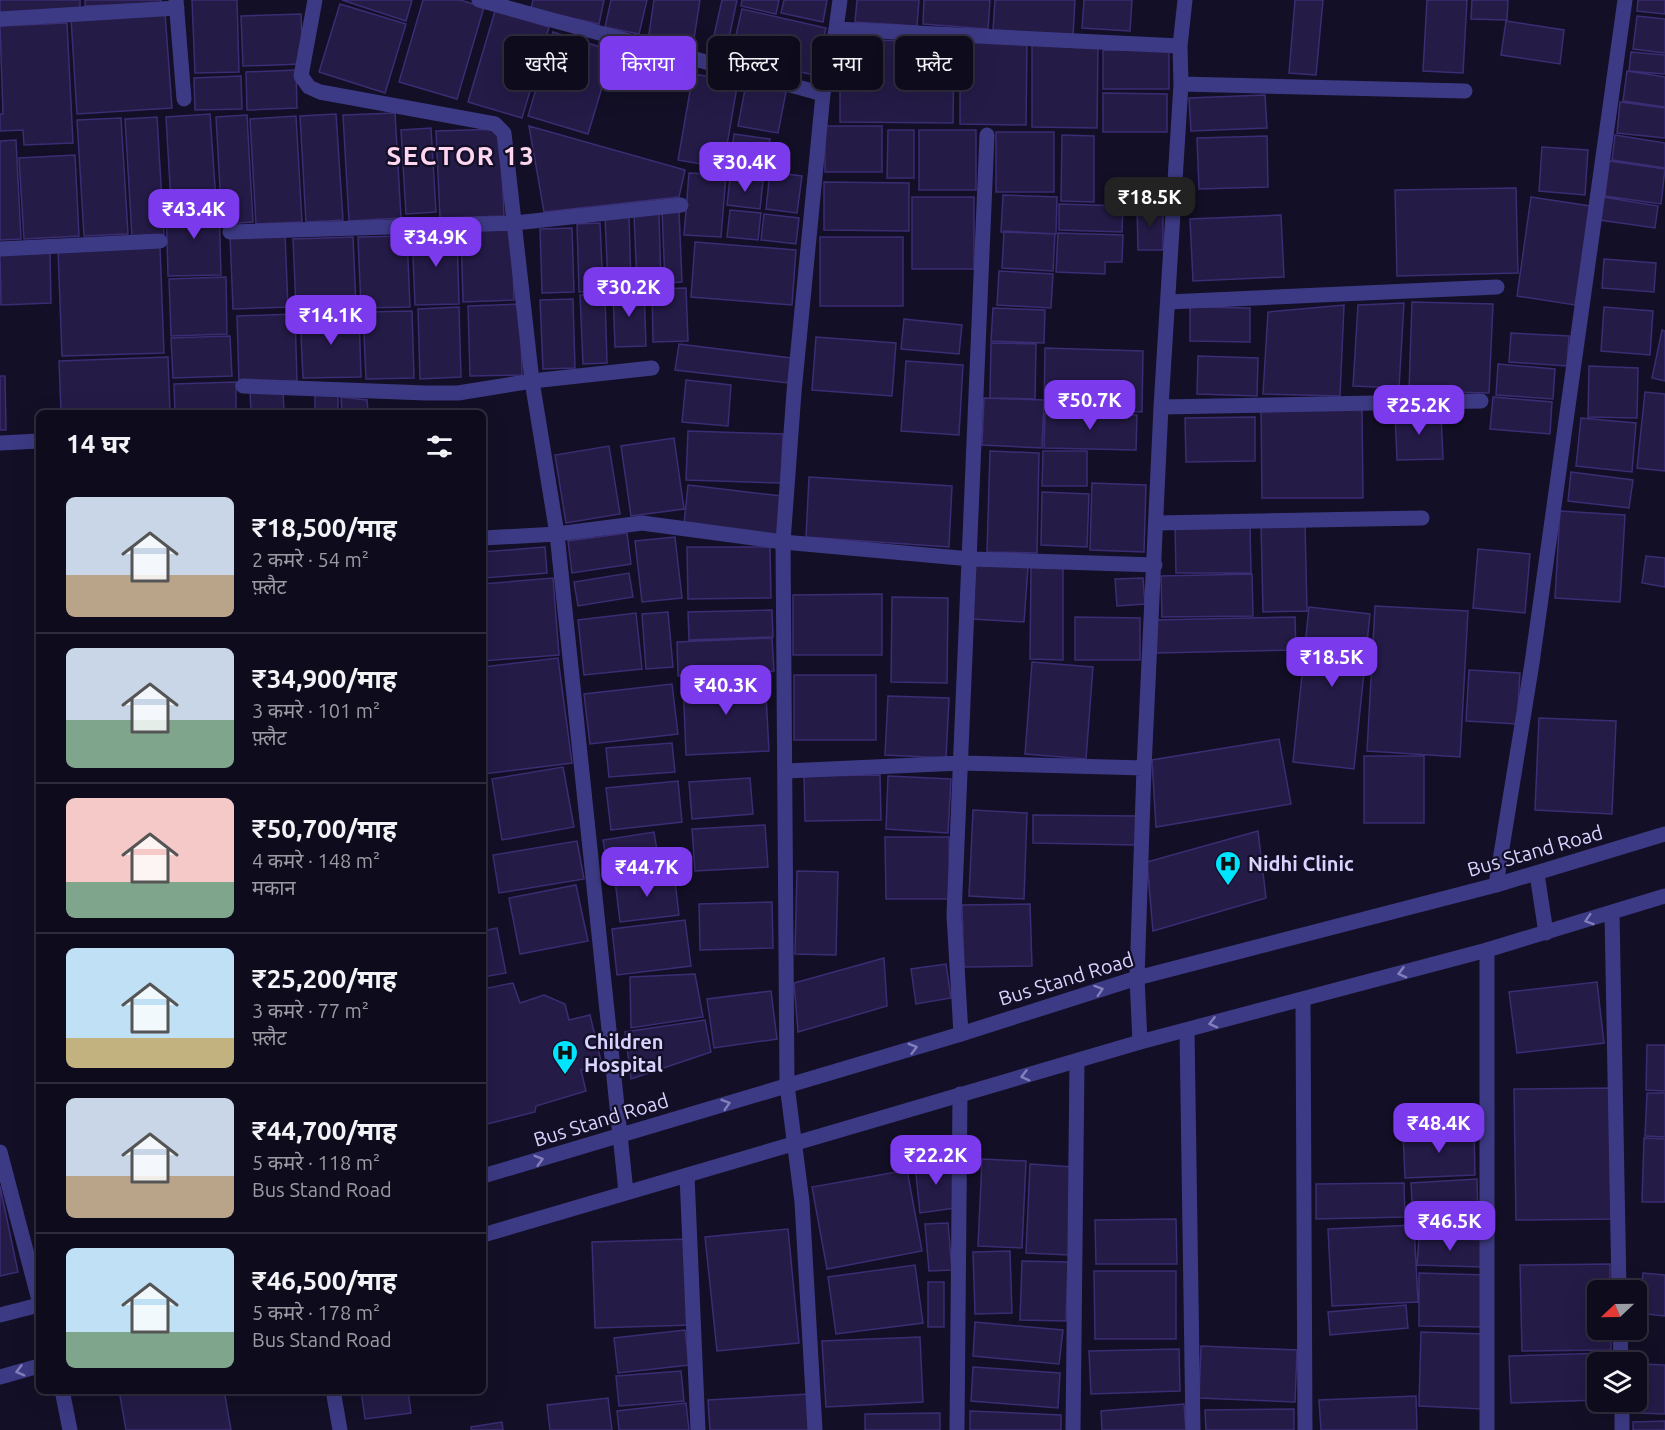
<!DOCTYPE html>
<html lang="hi">
<meta charset="utf-8">
<style>
:root{--surface:#0e0b1c;--page:#1c1929;--text:#f1f3f6;--muted:#9b9ba3;--line:#2e2b3b;--accent:#7c3aed}
body{margin:0;font-family:Ubuntu,"Noto Sans Devanagari",sans-serif;background:var(--page);color:var(--text);height:100vh;display:flex;flex-direction:column;font-size:22px;white-space:nowrap}
*{box-sizing:border-box;margin:0}
p{font-size:20px;color:var(--muted)}
.icon{flex:none;width:33px;height:33px;fill:none;stroke:currentColor;stroke-width:2;stroke-linecap:round;stroke-linejoin:round}
.map{position:relative;flex:1;overflow:hidden}
.sheet{position:absolute;left:36px;top:410px;width:450px;height:984px;display:flex;flex-direction:column;background:var(--surface);border-radius:9px;box-shadow:0 6px 24px #0002,0 0 0 2px var(--line)}
.sheet>*{flex:none}
.hud{position:absolute;left:504px;top:36px;width:570px;height:54px;display:flex;gap:12px}
.needle{width:39px;rotate:248deg}
.tools{position:absolute;left:1587px;top:1280px;display:grid;gap:12px}
.tools a{display:grid;place-items:center;width:60px;height:60px;border-radius:9px;background:var(--surface);box-shadow:0 6px 24px #0002,0 0 0 2px var(--line);font-size:30px}
.price{position:absolute;translate:-50% -51px;padding:0 14px;border-radius:12px;background:var(--accent);color:#fff;font-size:20px;line-height:39px;filter:drop-shadow(0 2px 3px #0008)}
.price::after{content:'';position:absolute;left:50%;top:36px;width:18px;height:14px;margin-left:-9px;background:inherit;clip-path:polygon(0 0,100% 0,50% 100%)}
.price.current{background:#222;color:#fff}
ul{padding:0;list-style:none}
li{display:flex;align-items:center;gap:18px;height:150px;padding:0 30px}
li+li{border-top:2px solid var(--line)}
li span{display:grid;place-items:center;flex:none;width:168px;height:120px;border-radius:9px;color:#555}
li>.icon{margin-inline-start:auto}
span .icon{width:72px;height:72px;fill:#fffc;stroke-width:1}
li b{font-size:26px}
h2{display:flex;justify-content:space-between;align-items:center;height:72px;padding:0 30px;font-size:26px}
.tag{padding:0 21px;border-radius:9px;background:var(--surface);box-shadow:0 6px 24px #0002,0 0 0 2px var(--line);font-size:21px;line-height:54px}
.tag.current{background:var(--accent);color:#fff}
.map>svg:first-child{display:block}
</style>
<div class="map">
<svg width="1665" height="1430" viewBox="0 0 1665 1430">
<rect width="100%" height="100%" fill="#130f26"/>
<path fill="#241b47" stroke="#3b2d73" stroke-width="1.5" d="M0,0H80V10L0,13Z
M85,0H161V3L85,6Z
M192,0H237L239,72L195,73Z
M342,0H412L406,21Z
M423,0H460L484,7L457,99L399,82Z
M533,0H604L599,24L531,9Z
M611,0H647L639,34L605,27Z
M654,0H700L693,45L649,34Z
M722,0H737L726,52L711,49Z
M742,0H779L776,14L741,6Z
M784,0H827L823,22L781,13Z
M857,0H919L917,26L855,22Z
M924,0H990L988,29L923,24Z
M995,0H1075L1073,36L993,30Z
M1084,0H1132L1130,31L1082,28Z
M1295,0H1323L1316,75L1289,73Z
M1427,0H1467L1463,73L1423,71Z
M1472,0H1508L1507,20L1471,19Z
M1638,0H1665V14L1637,11Z
M340,4L406,24L385,93L319,72Z
M742,9L826,28L815,75L731,57Z
M495,11L549,27L522,118L468,102Z
M165,13L172,108L77,114L71,19Z
M301,14L303,64L243,66L241,16Z
M1637,16L1665,19V53L1633,49Z
M1506,21L1564,30L1560,64L1501,55Z
M67,23L73,143L24,145L23,130L0,131V114H3L0,26Z
M553,32L613,51L588,134L528,116Z
M840,40L954,41L953,123L840,122Z
M960,42L1027,43L1026,125L960,124Z
M1032,45H1098L1097,128L1032,127Z
M1103,50L1169,51V89H1103Z
M1631,52L1665,55V74L1629,71Z
M296,70L297,108L247,110L246,72Z
M1627,71L1665,77V107L1623,101Z
M693,74L738,81L723,168L678,160Z
M241,76L242,109L195,110L194,78Z
M746,84L786,92L778,133L738,126Z
M1103,93L1167,94V132H1103Z
M1265,95L1267,128L1191,131L1189,98Z
M1620,102L1665,108V138L1617,133Z
M395,113L401,218L349,221L343,115Z
M210,114L216,201L171,203L166,117Z
M336,114L343,220L306,222L300,116Z
M247,115L253,222L222,224L216,117Z
M296,116L302,222L256,224L250,119Z
M157,117L164,235L132,237L125,119Z
M121,118L128,234L84,236L77,120Z
M529,126L685,170L679,197L544,212Z
M825,126H882V172H825Z
M431,128L436,212L406,214L401,130Z
M500,129L504,216L440,218L436,131Z
M888,130H914V178H887Z
M919,130H976V190H919Z
M996,132H1054V192H996Z
M734,134L770,139L765,178L729,174Z
M1062,135L1094,136V202L1061,201Z
M1615,135L1665,143V168L1612,160Z
M1267,136L1268,187L1199,189L1197,138Z
M16,140L21,239L0,240V141Z
M1542,147L1588,150L1585,195L1539,191Z
M75,155L79,236L24,239L19,158Z
M1609,161L1665,169L1661,204L1605,196Z
M770,172L802,176L797,213L766,209Z
M689,173L726,175L721,237L684,235Z
M730,178L763,181L760,209L727,205Z
M824,182L909,183V231L824,230Z
M1516,188L1518,273L1397,276L1395,190Z
M1003,195L1057,197L1056,234L1001,232Z
M912,197H974V269H912Z
M1531,197L1590,206L1575,305L1517,296Z
M1603,197L1658,206L1655,228L1600,220Z
M219,204L221,275L168,276L166,206Z
M1059,204L1123,206L1122,232L1059,230Z
M1137,206H1163V250H1138Z
M662,210H679L682,282L665,283Z
M730,210L761,213L758,240L727,237Z
M659,214L661,284L637,285L634,215Z
M764,214L799,218L796,244L761,240Z
M1281,215L1284,277L1193,281L1190,219Z
M629,216L631,284L608,285L605,217Z
M600,223L603,290L579,292L577,224Z
M572,228L574,292L542,293L540,229Z
M512,230L514,300L463,302L461,231Z
M1004,231L1055,234L1053,271L1002,268Z
M457,232L459,304L415,305L412,233Z
M1058,233L1123,235L1122,262H1105V274L1056,272Z
M285,234L288,307L233,309L230,235Z
M407,236L410,307L361,308L358,237Z
M353,237L356,306L296,308L293,239Z
M820,237H903V306H820Z
M695,242L796,250L792,305L691,297Z
M160,247L164,353L62,356L58,250Z
M50,253L51,303L1,305L0,255Z
M1604,259L1656,263L1654,292L1602,288Z
M999,271L1053,274L1051,308L997,305Z
M226,277L227,334L171,336L169,279Z
M686,288L688,341L653,342L652,289Z
M613,290H644L646,346L615,347Z
M580,295H605L607,363L583,364Z
M573,299L575,368L543,369L540,300Z
M1412,302L1493,304L1489,393L1409,391Z
M1404,303L1399,388L1353,386L1358,305Z
M520,304L522,375L470,376L468,306Z
M1344,305L1340,396L1263,394L1268,312Z
M459,307L461,377L420,379L418,309Z
M1190,307L1250,308V342L1190,341Z
M1604,307L1653,311L1650,355L1601,351Z
M993,308L1045,310L1044,343L991,341Z
M412,311L414,378L366,379L363,312Z
M359,313L361,377L303,378L300,315Z
M295,314L297,381L239,383L237,316Z
M904,319L962,325L959,354L901,349Z
M1662,330L1665,331V381L1652,378Z
M1511,333L1569,336L1567,366L1509,362Z
M230,336L232,376L173,378L171,338Z
M816,337L896,343L892,396L812,390Z
M991,343L1036,344L1035,399L990,398Z
M679,344L791,358L788,383L675,370Z
M1045,348L1143,351L1142,412L1044,409Z
M1198,356L1258,358L1257,396L1197,394Z
M168,357L170,412H61L59,361Z
M906,361L963,365L959,435L901,431Z
M1498,364L1555,369L1553,399L1496,395Z
M1589,366L1638,368L1637,418L1588,417Z
M0,376H5L6,430H0Z
M686,380L731,385L728,426L682,422Z
M236,382V412H175L174,384Z
M283,390L284,412H251L250,391Z
M338,392V412H315V393Z
M1645,392L1665,394V471L1637,468Z
M341,397L367,400L368,412H342Z
M1493,397L1552,402L1550,434L1490,429Z
M984,398L1044,400L1042,448L982,445Z
M1261,409H1362L1363,498H1262Z
M1045,413L1137,415L1136,450L1044,448Z
M1441,413L1443,459L1397,460L1395,414Z
M1255,417V461L1186,462L1185,418Z
M1581,418L1636,423L1632,472L1576,466Z
M688,431L783,434L781,483L686,480Z
M674,438L684,509L631,516L621,446Z
M609,446L620,514L566,523L555,455Z
M990,451L1039,453L1037,553L987,552Z
M1043,451H1087V486H1042Z
M1571,472L1633,480L1629,508L1568,501Z
M809,477L952,486L949,547L806,537Z
M1092,483L1146,485L1144,552L1090,550Z
M688,485L782,496L778,535L684,524Z
M1042,492L1089,494L1087,547L1041,545Z
M1560,511L1625,515L1620,602L1555,598Z
M1305,523L1307,611L1263,612L1261,524Z
M1250,526L1251,573H1176L1175,527Z
M627,533L631,564L572,573L568,541Z
M675,537L682,598L642,602L635,541Z
M545,547L547,573L483,578V552Z
M687,547H770L771,598L688,599Z
M1478,549L1530,554L1525,613L1473,608Z
M1646,556L1665,558V587L1642,583Z
M976,564L1028,567L1024,622L972,619Z
M1031,567H1063V660L1030,659Z
M629,573L633,597L578,606L574,582Z
M1252,574L1253,616L1162,617L1161,576Z
M553,578L559,655L483,661V584Z
M1143,578L1145,604L1117,606L1115,579Z
M882,594V655H793V595Z
M892,597L948,598L947,683L891,682Z
M1375,606L1468,611L1460,757L1367,751Z
M1309,607L1370,614L1354,769L1293,762Z
M772,610L773,637L689,640L688,612Z
M668,612L673,667L646,669L642,614Z
M636,613L642,669L584,675L578,620Z
M1075,617L1140,618V660H1075Z
M1295,617L1296,650L1156,653L1155,620Z
M772,638L774,671L678,676L677,642Z
M558,658L572,763L483,774V667Z
M1032,662L1093,667L1086,759L1025,754Z
M1469,670L1520,673L1517,724L1466,721Z
M794,675H876V740H794Z
M765,676L769,751L686,755L683,680Z
M672,684L678,734L590,744L584,694Z
M888,696L949,698L946,758L885,755Z
M1539,718L1616,721L1612,814L1535,810Z
M1279,739L1291,804L1156,827L1152,760Z
M672,743L675,772L609,777L606,748Z
M1364,756H1424V823H1364Z
M563,767L574,827L502,840L492,779Z
M880,775L881,820L805,821L804,776Z
M888,776L951,779L948,833L886,829Z
M750,778L753,814L692,819L689,782Z
M678,781L682,822L611,830L606,788Z
M973,810L1027,813L1024,899L969,896Z
M1033,815L1136,816V845L1033,843Z
M765,825L768,867L695,871L692,829Z
M1258,831L1266,898L1153,931L1147,862Z
M654,832L660,869L609,877L603,840Z
M885,837H949L950,899H886Z
M577,841L584,879L499,893L493,855Z
M797,871L838,872L836,955L795,954Z
M674,873L679,915L620,922L615,880Z
M576,885L588,941L520,954L509,898Z
M772,902L773,948L700,950L699,904Z
M1030,904L1032,966L964,967L962,905Z
M685,920L691,966L617,975L612,929Z
M497,928L506,973L483,977V931Z
M884,958L887,1006L798,1032L794,983Z
M946,964L951,998L916,1004L911,969Z
M695,974L703,1017L631,1028L630,977Z
M1597,982L1604,1043L1517,1053L1509,992Z
M513,983L520,1003L544,995L565,1004L569,1020L590,1015L602,1065L581,1070L586,1091L536,1106L535,1112L483,1125V989Z
M771,991L777,1039L714,1048L707,999Z
M705,1020L711,1052L631,1079L625,1032Z
M1647,1045H1665V1091L1646,1090Z
M1613,1088L1615,1219L1516,1220L1514,1089Z
M1647,1093H1665V1137L1645,1136Z
M1474,1130L1475,1175L1405,1178L1403,1133Z
M1644,1138L1665,1139V1202H1642Z
M982,1159L1026,1161L1022,1248L978,1246Z
M956,1161L955,1208L920,1213L915,1165Z
M1030,1164L1073,1167L1069,1255L1026,1253Z
M907,1170L922,1251L827,1269L812,1187Z
M1477,1179L1478,1220L1413,1223L1411,1183Z
M1404,1183L1405,1217L1316,1219V1184Z
M0,1186L18,1272L0,1276Z
M1176,1219L1177,1264H1096L1095,1220Z
M948,1223L952,1270L929,1271L925,1224Z
M1414,1225L1418,1302L1332,1306L1328,1229Z
M788,1229L799,1343L717,1351L705,1237Z
M1419,1237L1482,1240L1481,1267L1417,1265Z
M689,1239L692,1325L595,1328L592,1242Z
M1010,1251L1012,1313L975,1314L973,1252Z
M1022,1261L1068,1262L1066,1321L1020,1320Z
M1610,1264V1290H1598V1329H1611V1350L1522,1351L1520,1265Z
M915,1265L923,1323L836,1334L828,1277Z
M1094,1271H1176V1339H1095Z
M1419,1273L1486,1275L1485,1327L1419,1326Z
M1643,1273L1665,1275V1316L1639,1313Z
M928,1282H944V1327H928Z
M1406,1305L1408,1328L1330,1335L1328,1312Z
M975,1322L1063,1330L1059,1364L973,1356Z
M685,1330L689,1365L618,1373L614,1338Z
M1421,1332L1485,1334L1483,1409L1419,1406Z
M920,1337L923,1402L826,1407L822,1341Z
M1201,1346L1297,1350L1295,1402L1199,1398Z
M1179,1349L1180,1391L1091,1394L1089,1351Z
M1605,1353V1362H1598V1400L1511,1403L1509,1356Z
M1642,1364L1665,1365V1414L1639,1413Z
M973,1367L1060,1373L1058,1408L971,1401Z
M681,1371L684,1401L619,1406L616,1376Z
M119,1390H224L231,1430H126Z
M361,1390H408L411,1413L365,1419Z
M809,1394L812,1430H710L708,1400Z
M1416,1396L1417,1430H1321L1319,1400Z
M608,1398L612,1430H550L547,1405Z
M686,1403L689,1430H619L617,1411Z
M1184,1404L1186,1430H1102L1101,1411Z
M1294,1409V1430H1206L1205,1410Z
M970,1411L1061,1415V1430H970Z
M940,1413V1430H865V1414Z
M1665,1421V1430H1633V1422Z
M502,1422L503,1430H471V1427Z"/>
<g fill="none" stroke-linecap="round" stroke-linejoin="round">
<path stroke="#3d3a85" stroke-width="15" d="M176,0L184,99
M315,0L301,76L309,87L320,92L495,124L504,133L532,381L557,534L626,1192
M479,0L823,94
M0,19L177,8
M836,29L1180,46
M1181,84L1465,91
M230,232L515,223L681,205
M0,249L160,241
M1168,302L1497,287
M243,386L426,393H458L532,381L652,368
M1161,407L1481,401
M0,443L39,441
M1157,523L1422,518
M483,538L557,534L642,523L783,542L971,559L1155,565
M786,771L961,763L1144,768
M1496,885L1532,663L1625,0
M1612,913L1619,1290
M1303,1000L1305,1430
M1187,1030L1193,1430
M961,1034L954,915L987,135
M1140,1042L1137,978L1144,768L1161,407L1181,84L1180,46L1185,0
M0,1152L39,1300
M687,1176L698,1430
M1620,1329L1621,1362
M62,1390L70,1430
M333,1390L340,1430
M1622,1401V1430
M815,1430L802,1202L787,1085L783,542L794,392L823,94L836,29L840,0
M957,1430L960,1094
M1073,1430L1077,1062
M1487,1430V950"/>
<path stroke="#3d3a85" stroke-width="15" d="M1537,874L1546,933
M483,1176L961,1034L1137,978L1496,885L1665,834
M483,1235L1140,1042L1487,950L1665,896
M0,1315L39,1305
M0,1377L39,1366"/>
</g>
<defs><path id="oneway-chevron" d="M-2-3.5L2.5 0L-2 3.5" fill="none" stroke-width="1.6" stroke-linecap="round" stroke-linejoin="round" transform="scale(1.5)"/></defs>
<g stroke="#837fbc">
<use href="#oneway-chevron" transform="translate(1589 920) rotate(163)"/>
<use href="#oneway-chevron" transform="translate(1402 973) rotate(165)"/>
<use href="#oneway-chevron" transform="translate(1099 990) rotate(-18)"/>
<use href="#oneway-chevron" transform="translate(1213 1023) rotate(166)"/>
<use href="#oneway-chevron" transform="translate(913 1048) rotate(-16)"/>
<use href="#oneway-chevron" transform="translate(1025 1076) rotate(165)"/>
<use href="#oneway-chevron" transform="translate(726 1104) rotate(-17)"/>
<use href="#oneway-chevron" transform="translate(539 1160) rotate(-16)"/>
<use href="#oneway-chevron" transform="translate(20 1371) rotate(165)"/>
</g>
<defs>
<symbol id="hospital-pin" viewBox="-11 -11 22 30"><path d="M0 17L-7.5 6A9.5 9.5 0 1 1 7.5 6Z" fill="#00e5ff" stroke="#130f26"/><path d="M-5-5h3v3.5h4V-5h3V5h-3V1.5h-4V5h-3Z" fill="#111"/></symbol>
</defs>
<g fill-rule="evenodd">
<use href="#hospital-pin" x="1213" y="849" width="30" height="40"/>
<use href="#hospital-pin" x="550" y="1038" width="30" height="40"/>
</g>
<g text-anchor="middle" stroke-width="4.5" stroke-linejoin="round" paint-order="stroke">
<g font-size="20" fill="#d9d4ff" stroke="#130f26">
<text transform="translate(1535 851) rotate(-16)" y="7">Bus Stand Road</text>
<text transform="translate(1066 979) rotate(-17)" y="7">Bus Stand Road</text>
<text transform="translate(601 1120) rotate(-17)" y="7">Bus Stand Road</text>
</g>
<g font-size="20" font-weight="bold" fill="#d9d4ff" stroke="#130f26" text-anchor="start">
<text x="1248" y="871">Nidhi Clinic</text>
<text x="584" y="1049">Children<tspan x="584" dy="23">Hospital</tspan></text>
</g>
<g font-size="26" font-weight="bold" letter-spacing="1.5" fill="#ffd6f0" stroke="#130f26">
<text x="461" y="165">SECTOR 13</text>
</g>
</g>
</svg>
<div class="tools">
<a><svg class="needle" viewBox="-14 -14 28 28"><path d="M0-13l5 13h-10z" fill="#e53935"/><path d="M0 13l5-13h-10z" fill="#9b9ba3"/></svg></a>
<a><svg class="icon" aria-label="layers" viewBox="0 0 24 24"><path d="M12 4l9 5-9 5-9-5zM3 14l9 5 9-5"/></svg></a>
</div>
<b class="price" style="left:745px;top:193px">₹30.4K</b>
<b class="price current" style="left:1150px;top:228px">₹18.5K</b>
<b class="price" style="left:194px;top:240px">₹43.4K</b>
<b class="price" style="left:436px;top:268px">₹34.9K</b>
<b class="price" style="left:629px;top:318px">₹30.2K</b>
<b class="price" style="left:331px;top:346px">₹14.1K</b>
<b class="price" style="left:1090px;top:431px">₹50.7K</b>
<b class="price" style="left:1419px;top:436px">₹25.2K</b>
<b class="price" style="left:1332px;top:688px">₹18.5K</b>
<b class="price" style="left:726px;top:716px">₹40.3K</b>
<b class="price" style="left:647px;top:898px">₹44.7K</b>
<b class="price" style="left:1439px;top:1154px">₹48.4K</b>
<b class="price" style="left:936px;top:1186px">₹22.2K</b>
<b class="price" style="left:1450px;top:1252px">₹46.5K</b>
<div class="hud">
<a class="tag">खरीदें</a>
<a class="tag current">किराया</a>
<a class="tag">फ़िल्टर</a>
<a class="tag">नया</a>
<a class="tag">फ़्लैट</a>
</div>
<section class="sheet">
<h2>14 घर<svg class="icon" aria-label="filters" viewBox="0 0 24 24"><path d="M4 7h16M4 17h16"/><circle cx="9" cy="7" r="2"/><circle cx="15" cy="17" r="2"/></svg></h2>
<ul>
<li><span style="background:linear-gradient(#c9d6e8 65%,#b9a48a 0)"><svg class="icon" aria-label="home" viewBox="0 0 24 24"><path d="M3 11l9-7 9 7M6 9v11h12V9"/></svg></span><div><b>₹18,500/माह</b><p>2 कमरे · 54 m²</p><p>फ़्लैट</p></div></li>
<li><span style="background:linear-gradient(#c9d6e8 60%,#7fa58c 0)"><svg class="icon" aria-label="home" viewBox="0 0 24 24"><path d="M3 11l9-7 9 7M6 9v11h12V9"/></svg></span><div><b>₹34,900/माह</b><p>3 कमरे · 101 m²</p><p>फ़्लैट</p></div></li>
<li><span style="background:linear-gradient(#f6c9c9 70%,#7fa58c 0)"><svg class="icon" aria-label="home" viewBox="0 0 24 24"><path d="M3 11l9-7 9 7M6 9v11h12V9"/></svg></span><div><b>₹50,700/माह</b><p>4 कमरे · 148 m²</p><p>मकान</p></div></li>
<li><span style="background:linear-gradient(#bfe0f5 75%,#c2b280 0)"><svg class="icon" aria-label="home" viewBox="0 0 24 24"><path d="M3 11l9-7 9 7M6 9v11h12V9"/></svg></span><div><b>₹25,200/माह</b><p>3 कमरे · 77 m²</p><p>फ़्लैट</p></div></li>
<li><span style="background:linear-gradient(#c9d6e8 65%,#b9a48a 0)"><svg class="icon" aria-label="home" viewBox="0 0 24 24"><path d="M3 11l9-7 9 7M6 9v11h12V9"/></svg></span><div><b>₹44,700/माह</b><p>5 कमरे · 118 m²</p><p>Bus Stand Road</p></div></li>
<li><span style="background:linear-gradient(#bfe0f5 70%,#7fa58c 0)"><svg class="icon" aria-label="home" viewBox="0 0 24 24"><path d="M3 11l9-7 9 7M6 9v11h12V9"/></svg></span><div><b>₹46,500/माह</b><p>5 कमरे · 178 m²</p><p>Bus Stand Road</p></div></li>
</ul>
</section>
</div>
